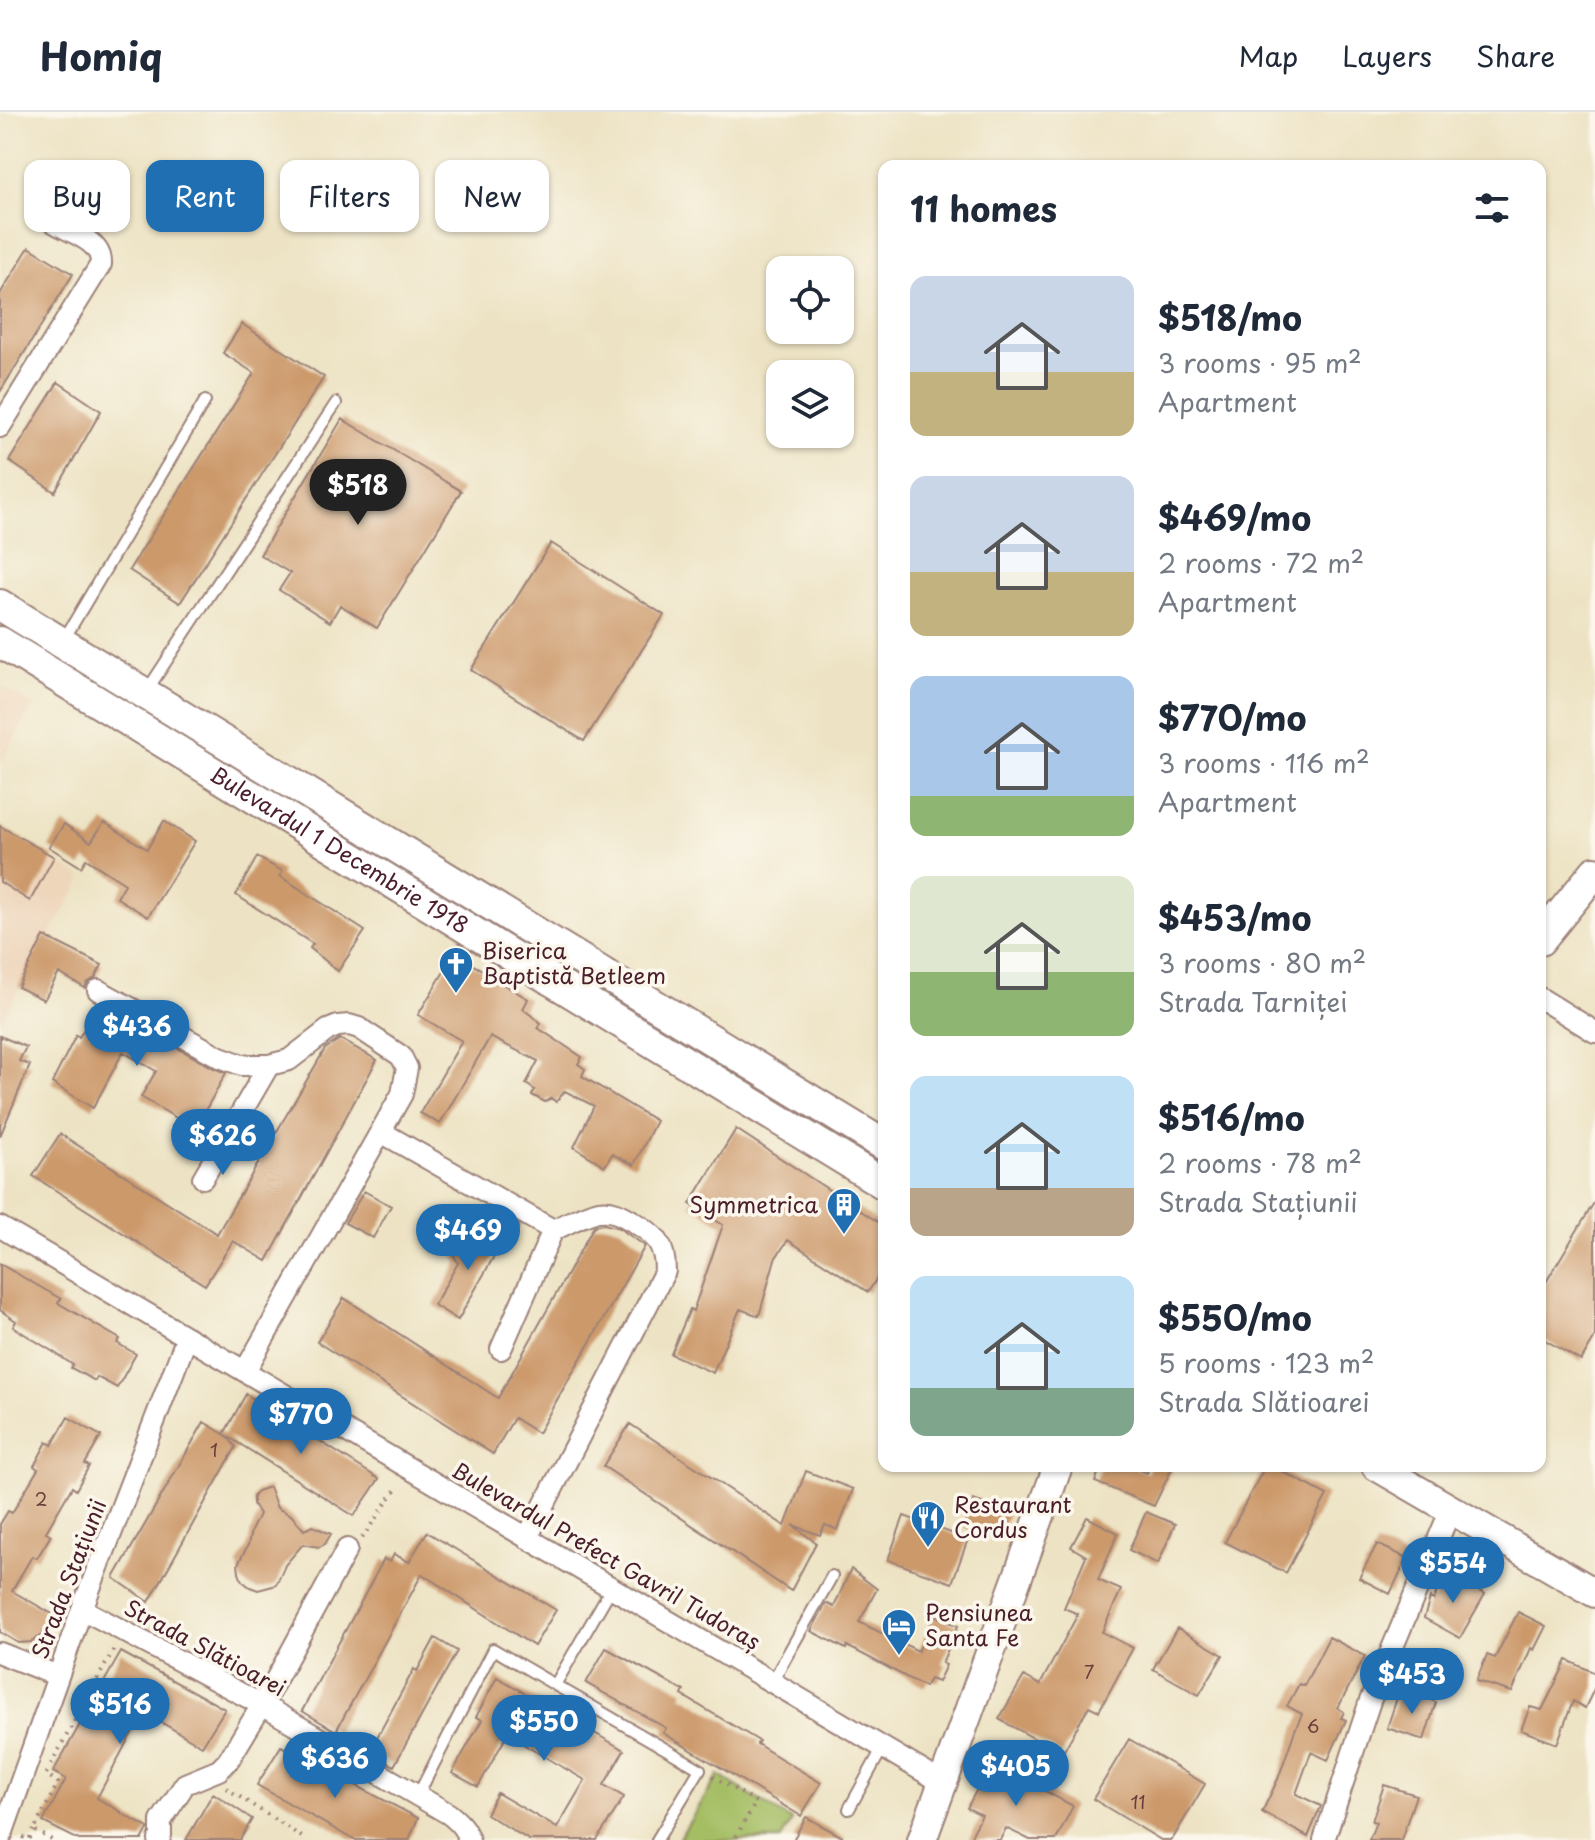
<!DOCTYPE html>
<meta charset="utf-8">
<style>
:root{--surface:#fff;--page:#f6f6f7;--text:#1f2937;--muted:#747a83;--line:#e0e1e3;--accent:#1f6fb2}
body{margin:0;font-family:"Playpen Sans",sans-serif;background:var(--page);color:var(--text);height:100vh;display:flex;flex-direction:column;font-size:30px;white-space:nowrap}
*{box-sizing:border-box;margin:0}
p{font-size:26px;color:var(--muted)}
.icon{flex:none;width:44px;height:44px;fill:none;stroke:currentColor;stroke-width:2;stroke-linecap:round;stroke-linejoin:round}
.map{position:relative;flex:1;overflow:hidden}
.side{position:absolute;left:878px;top:48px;width:668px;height:1312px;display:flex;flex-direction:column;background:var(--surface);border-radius:16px;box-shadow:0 2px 6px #0004}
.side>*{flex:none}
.hud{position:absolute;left:24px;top:48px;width:734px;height:72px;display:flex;gap:16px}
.buttons{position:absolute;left:766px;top:144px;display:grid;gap:16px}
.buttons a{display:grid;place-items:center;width:88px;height:88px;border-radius:16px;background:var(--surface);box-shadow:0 2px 6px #0004;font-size:40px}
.price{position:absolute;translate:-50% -68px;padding:0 18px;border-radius:28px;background:var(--accent);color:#fff;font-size:26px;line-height:52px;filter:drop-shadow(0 2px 4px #0008)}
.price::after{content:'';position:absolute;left:50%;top:48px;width:24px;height:18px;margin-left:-12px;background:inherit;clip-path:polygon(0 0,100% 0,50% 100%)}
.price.active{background:#222;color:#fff}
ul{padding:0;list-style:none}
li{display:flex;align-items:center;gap:24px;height:200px;padding:0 32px}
li span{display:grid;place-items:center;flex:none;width:224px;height:160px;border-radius:16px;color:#555}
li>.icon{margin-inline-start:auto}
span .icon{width:96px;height:96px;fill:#fffc;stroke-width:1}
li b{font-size:34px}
h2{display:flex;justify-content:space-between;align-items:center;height:96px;padding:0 32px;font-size:34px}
.pill{padding:0 28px;border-radius:16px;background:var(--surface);box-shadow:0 2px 6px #0004;font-size:28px;line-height:72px}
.pill.active{background:var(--accent);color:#fff}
header{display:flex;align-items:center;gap:48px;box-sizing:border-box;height:112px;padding:0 40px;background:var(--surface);border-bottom:2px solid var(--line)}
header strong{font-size:38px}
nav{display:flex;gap:44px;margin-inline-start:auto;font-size:28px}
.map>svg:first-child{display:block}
</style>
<header>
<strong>Homiq</strong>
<nav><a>Map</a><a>Layers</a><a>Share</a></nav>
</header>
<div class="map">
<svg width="1595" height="1728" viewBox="0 0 1595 1728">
<rect width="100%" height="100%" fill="#fbf7ec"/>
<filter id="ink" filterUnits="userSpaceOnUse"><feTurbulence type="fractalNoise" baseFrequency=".0125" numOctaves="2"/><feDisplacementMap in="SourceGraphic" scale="16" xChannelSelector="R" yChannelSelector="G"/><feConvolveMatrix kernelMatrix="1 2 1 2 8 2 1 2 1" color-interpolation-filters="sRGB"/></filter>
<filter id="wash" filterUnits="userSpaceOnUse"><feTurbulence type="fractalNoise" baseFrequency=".006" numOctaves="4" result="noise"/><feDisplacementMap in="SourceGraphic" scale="32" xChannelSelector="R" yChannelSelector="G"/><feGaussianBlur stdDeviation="1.8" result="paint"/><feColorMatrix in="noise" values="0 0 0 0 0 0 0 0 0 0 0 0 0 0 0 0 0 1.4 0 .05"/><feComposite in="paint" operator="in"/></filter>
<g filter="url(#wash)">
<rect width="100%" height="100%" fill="#ede3c4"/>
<path fill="#eed6bb" d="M0,573L33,593L0,652Z
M0,714L83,766L0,910Z"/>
<path fill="#a5be64" stroke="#786e48" stroke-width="2" d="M719,1663L792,1709L780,1728H678Z"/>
<g id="blocks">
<path fill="#cc996b" d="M29,135L73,162L0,280V182Z
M242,212L324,265L180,491L129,458L254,261L223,241Z
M58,270L101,299L55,380L9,349Z
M342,307L461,379L377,516L340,493L330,510L279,478L290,461L260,443Z
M551,431L664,503L584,629L471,558Z
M164,709L195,729L148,805L117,786L125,772L86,747L81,755L49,735L64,712L91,730L104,710L147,737Z
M0,714L54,745L30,789L0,770Z
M257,745L282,759L280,764L365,819L338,859L310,836L313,832L236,783Z
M44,824L102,853L95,866L87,871L85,876L59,861L44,888L18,875Z
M454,843L494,864L493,866L528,887L523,897L541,911L538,916L582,945L578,952L585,957L582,964L656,1009L634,1053L612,1042L605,1054L574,1035L594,994L565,979L556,990L551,986L545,990L532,983L535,978L526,972L538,949L490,925L440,1012L420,1001L462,929L418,903Z
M99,893L214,956L226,961L195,1017L141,985L156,959L123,940L93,996L52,971L76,923L79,925Z
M0,924L26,935L19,949L30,953L0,1024Z
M340,927L377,948L267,1149L233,1129L205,1173L33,1064L60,1022L217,1122L325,937Z
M736,1017L884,1114V1155L868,1180L788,1128L775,1147L759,1204L740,1197L713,1261L671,1242L690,1197L693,1199L723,1113L690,1092Z
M364,1079L391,1094L373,1126L345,1111Z
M1595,1089V1225L1581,1249L1540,1225V1180Z
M499,1102L519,1114L510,1130L490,1118Z
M604,1112L619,1116L645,1134L538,1321L514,1306L493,1342L317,1230L344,1186L498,1286L594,1114Z
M478,1115L502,1130L458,1208L434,1193L458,1151L453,1142L457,1134L468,1132Z
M0,1152L61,1187L58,1191L120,1227L117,1231L136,1242L117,1276L97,1265L95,1269L71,1256L73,1253L55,1241L13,1215L16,1209L0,1198Z
M246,1282L379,1367L354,1404L224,1322Z
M68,1305L101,1324L85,1352L89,1354L76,1378L72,1375L46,1420L51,1423L37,1446L32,1444L12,1479L54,1503L50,1514L42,1523L31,1530L18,1531L0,1520V1412L8,1399L12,1401L38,1357L34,1354L47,1330L52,1333Z
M204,1310L227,1324L236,1335L149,1490L114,1466Z
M630,1312L785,1414L806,1359L853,1377L838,1418L825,1413L820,1423L793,1413L816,1431L791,1479L603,1354Z
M1101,1354H1130L1147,1361L1150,1354H1173L1154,1394L1095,1370Z
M1265,1354H1272L1327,1383L1286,1461L1225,1430Z
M269,1375L277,1396L291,1403L304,1418L313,1414L331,1422L325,1432L319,1435L303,1432L285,1453L277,1471L273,1474L258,1478L250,1475L242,1469L239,1461L238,1452L248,1433L251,1419L259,1402L253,1392V1385L257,1379Z
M973,1388L1008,1400L1000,1427L963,1415Z
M1146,1400L1175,1412L1158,1452L1129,1438Z
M904,1404L968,1427L952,1471L888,1448Z
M1087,1405L1118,1421L1098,1468L1121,1478L1102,1520L1133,1536L1099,1599L1089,1594L1062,1642L999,1607L1024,1564L1040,1573L1078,1502L1064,1496L1086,1444L1071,1435Z
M427,1420L556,1498L534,1534L422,1462L336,1619L302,1599L384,1447L390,1450L394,1442L409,1450Z
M1377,1432L1407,1446L1390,1482L1359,1466Z
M851,1457L877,1477L859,1510L918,1539L935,1503L958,1514L942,1551L946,1553L938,1570L930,1567L925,1575L847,1534L846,1537L811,1519L826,1491L834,1495Z
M1443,1460L1485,1482L1460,1526L1424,1506L1430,1486L1434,1488Z
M1518,1500L1546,1514L1534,1538L1531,1536L1512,1580L1476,1569L1487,1543L1495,1546Z
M1177,1516L1223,1543L1199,1583L1153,1557Z
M1329,1525L1365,1544L1338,1596L1344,1600L1341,1606L1346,1608L1328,1648L1311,1640L1296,1682L1321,1694L1308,1725L1262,1700L1278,1667L1295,1618L1302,1602L1287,1594L1299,1572L1304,1574Z
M435,1526L457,1539L394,1654L369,1640L414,1557L417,1559Z
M606,1536L684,1579L682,1583L759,1629L757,1632L821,1671L801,1704L663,1621L666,1616L586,1571Z
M121,1540L225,1597L202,1634L143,1600L97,1686L121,1700V1701L148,1716V1717L142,1728H79L43,1710L66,1667L53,1660Z
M1567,1548L1595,1561V1575L1585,1596L1573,1589L1557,1632L1521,1618L1530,1595L1542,1598Z
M497,1565L624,1638L604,1673L624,1685L597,1728H529L486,1702L497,1681L557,1716L585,1668L507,1623L478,1675L452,1661L482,1608L476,1605Z
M1413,1581L1436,1590L1424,1628L1387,1616L1398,1583L1411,1588Z
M1129,1627L1205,1672L1172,1728H1161L1093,1687Z
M281,1634L418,1706L409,1728H354L257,1673Z
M991,1650L1073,1694L1056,1728H1030L1006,1716L1000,1728H969L982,1703L967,1696Z
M1384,1673L1416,1683L1401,1728H1369L1376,1710L1372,1709Z
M213,1681L252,1707L240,1728H186Z
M806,1705L848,1728H793Z"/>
</g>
</g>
<g filter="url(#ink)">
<use href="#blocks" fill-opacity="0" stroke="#9c8178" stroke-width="2"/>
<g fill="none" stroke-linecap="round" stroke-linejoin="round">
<defs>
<path id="lane" d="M63,529L205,289
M146,580L336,291
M772,1570L832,1464
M555,1573L612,1475
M418,1683L493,1537L700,1657L657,1728
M849,1697L883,1635"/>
<path id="street" d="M0,315L101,152C102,129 72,121 55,111
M98,878L220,945L242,953H269L289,948L328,918L338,914L349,913L359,916L401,944L407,956L402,982L245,1259
M1540,886L1595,920
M381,1020L553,1118
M203,1066L269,953
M0,1115L943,1671
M501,1237L553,1118C567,1112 584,1102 599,1099C613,1097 622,1103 634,1110C656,1123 665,1132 665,1159L527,1426
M82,1497L262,1593L449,1702C459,1710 465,1716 469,1728
M0,1541L58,1564
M0,1728L82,1497L187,1225
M159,1728L161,1723V1709L185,1672L219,1658L228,1649L262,1593L347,1437
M1324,1728L1370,1589L1451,1397"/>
<path id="secondary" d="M1376,1354L1595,1481
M922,1728L1058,1354"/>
<g id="primary">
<path d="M0,493L884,1033"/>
<path id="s1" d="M0,530L884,1072"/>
<path d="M1540,828L1595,760"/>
</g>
</defs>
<use href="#lane" stroke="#9c8178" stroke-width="14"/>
<use href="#street" stroke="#9c8178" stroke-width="24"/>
<use href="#secondary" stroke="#9c8178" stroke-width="32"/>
<use href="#primary" stroke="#9c8178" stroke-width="34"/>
<path stroke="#9c8178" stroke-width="4" stroke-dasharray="2 6" stroke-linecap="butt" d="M362,1426L398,1374
M51,1652L114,1537
M47,1660L46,1662L58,1671L34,1718L52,1728
M713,1664L756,1690L734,1728
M226,1676L302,1725V1728
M23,1725L29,1728L34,1718"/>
<use href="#lane" stroke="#fff" stroke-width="10"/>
<use href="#street" stroke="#fff" stroke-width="20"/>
<use href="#secondary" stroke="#fff" stroke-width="28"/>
<use href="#primary" stroke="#fff" stroke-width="30"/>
</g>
</g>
<defs>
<symbol id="church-pin" viewBox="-11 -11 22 30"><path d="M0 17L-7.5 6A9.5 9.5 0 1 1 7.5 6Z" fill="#1f6fb2" stroke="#fbf7ec"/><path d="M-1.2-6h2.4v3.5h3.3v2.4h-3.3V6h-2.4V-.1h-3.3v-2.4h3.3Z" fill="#fff"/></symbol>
<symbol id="building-pin" viewBox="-11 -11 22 30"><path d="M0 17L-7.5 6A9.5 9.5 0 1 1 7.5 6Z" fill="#1f6fb2" stroke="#fbf7ec"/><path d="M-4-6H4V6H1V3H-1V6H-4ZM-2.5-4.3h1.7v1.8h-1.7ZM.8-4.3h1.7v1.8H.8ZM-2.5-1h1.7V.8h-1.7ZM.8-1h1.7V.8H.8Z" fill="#fff"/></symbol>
<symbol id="restaurant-pin" viewBox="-11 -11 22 30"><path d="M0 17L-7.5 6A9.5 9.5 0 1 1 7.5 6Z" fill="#1f6fb2" stroke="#fbf7ec"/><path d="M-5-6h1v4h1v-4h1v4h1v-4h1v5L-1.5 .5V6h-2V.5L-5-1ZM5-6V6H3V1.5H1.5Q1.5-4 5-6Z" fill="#fff"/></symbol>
<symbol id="hotel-pin" viewBox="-11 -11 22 30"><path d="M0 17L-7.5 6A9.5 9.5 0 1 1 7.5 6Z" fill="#1f6fb2" stroke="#fbf7ec"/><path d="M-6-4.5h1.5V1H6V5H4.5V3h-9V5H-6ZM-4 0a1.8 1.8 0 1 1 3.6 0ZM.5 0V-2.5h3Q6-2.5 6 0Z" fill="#fff"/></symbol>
</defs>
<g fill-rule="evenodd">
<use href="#church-pin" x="436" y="832" width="40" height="54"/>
<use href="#building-pin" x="824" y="1073" width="40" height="54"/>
<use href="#restaurant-pin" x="908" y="1386" width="40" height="54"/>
<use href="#hotel-pin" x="879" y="1494" width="40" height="54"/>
</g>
<g text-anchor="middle" stroke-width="7" stroke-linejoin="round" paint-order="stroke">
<g font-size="18" fill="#6a3e3b">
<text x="214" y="1345">1</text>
<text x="41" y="1394">2</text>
<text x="1089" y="1567">7</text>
<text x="1313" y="1621">6</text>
<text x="1138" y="1697">11</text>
</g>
<g font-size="22" fill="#4a1f2b" stroke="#fbf7ec">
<text dy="8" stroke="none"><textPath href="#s1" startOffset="398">Bulevardul 1 Decembrie 1918</textPath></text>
<text transform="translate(606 1444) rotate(30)" y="8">Bulevardul Prefect Gavril Tudoraș</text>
<text transform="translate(69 1467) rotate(-69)" y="8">Strada Stațiunii</text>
<text transform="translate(205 1536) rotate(28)" y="8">Strada Slătioarei</text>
</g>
<g font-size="22" fill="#4a1f2b" stroke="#fbf7ec" text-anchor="start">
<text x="482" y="847">Biserica<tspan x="482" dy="25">Baptistă Betleem</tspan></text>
<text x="818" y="1101" text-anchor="end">Symmetrica</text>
<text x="954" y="1401">Restaurant<tspan x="954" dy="25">Cordus</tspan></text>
<text x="925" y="1509">Pensiunea<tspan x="925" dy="25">Santa Fe</tspan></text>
</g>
</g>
</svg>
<div class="buttons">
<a><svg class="icon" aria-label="locate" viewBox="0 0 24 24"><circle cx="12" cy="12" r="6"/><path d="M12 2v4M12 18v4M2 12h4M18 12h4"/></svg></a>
<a><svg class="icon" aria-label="layers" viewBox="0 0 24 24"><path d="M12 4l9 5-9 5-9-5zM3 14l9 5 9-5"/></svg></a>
</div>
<b class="price active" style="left:358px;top:415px">$518</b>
<b class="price" style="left:137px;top:956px">$436</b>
<b class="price" style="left:223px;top:1065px">$626</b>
<b class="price" style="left:468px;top:1160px">$469</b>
<b class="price" style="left:301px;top:1344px">$770</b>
<b class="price" style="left:1453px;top:1493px">$554</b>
<b class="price" style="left:1412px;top:1604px">$453</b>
<b class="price" style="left:120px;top:1634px">$516</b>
<b class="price" style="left:544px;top:1651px">$550</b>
<b class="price" style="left:335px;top:1688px">$636</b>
<b class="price" style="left:1016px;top:1696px">$405</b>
<div class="hud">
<a class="pill">Buy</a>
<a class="pill active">Rent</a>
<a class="pill">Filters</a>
<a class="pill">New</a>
</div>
<section class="side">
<h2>11 homes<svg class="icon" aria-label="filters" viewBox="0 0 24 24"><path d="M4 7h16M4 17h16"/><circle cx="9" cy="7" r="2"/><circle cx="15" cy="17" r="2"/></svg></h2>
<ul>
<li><span style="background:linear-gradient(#c9d6e8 60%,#c2b280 0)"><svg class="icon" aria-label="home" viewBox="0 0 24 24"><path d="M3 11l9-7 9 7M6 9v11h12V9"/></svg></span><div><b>$518/mo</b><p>3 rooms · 95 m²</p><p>Apartment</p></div></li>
<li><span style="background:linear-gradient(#c9d6e8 60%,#c2b280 0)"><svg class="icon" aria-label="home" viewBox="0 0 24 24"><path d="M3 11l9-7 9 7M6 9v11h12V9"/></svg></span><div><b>$469/mo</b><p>2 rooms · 72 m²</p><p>Apartment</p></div></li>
<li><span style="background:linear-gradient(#a9c7e8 75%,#8fb573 0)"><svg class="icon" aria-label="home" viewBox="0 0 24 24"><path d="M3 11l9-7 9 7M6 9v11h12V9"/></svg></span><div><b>$770/mo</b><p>3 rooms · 116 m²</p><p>Apartment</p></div></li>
<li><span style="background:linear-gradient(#dfe7d0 60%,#8fb573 0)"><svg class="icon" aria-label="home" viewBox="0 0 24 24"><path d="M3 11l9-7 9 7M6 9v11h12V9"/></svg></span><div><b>$453/mo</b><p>3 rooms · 80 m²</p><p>Strada Tarniței</p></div></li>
<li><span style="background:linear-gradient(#bfe0f5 70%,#b9a48a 0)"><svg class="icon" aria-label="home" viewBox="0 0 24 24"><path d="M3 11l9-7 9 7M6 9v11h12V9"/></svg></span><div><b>$516/mo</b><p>2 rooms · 78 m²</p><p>Strada Stațiunii</p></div></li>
<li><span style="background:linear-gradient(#bfe0f5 70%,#7fa58c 0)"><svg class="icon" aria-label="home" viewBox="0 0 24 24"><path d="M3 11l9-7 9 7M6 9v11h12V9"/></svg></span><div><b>$550/mo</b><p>5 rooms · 123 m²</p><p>Strada Slătioarei</p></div></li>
</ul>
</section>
</div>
